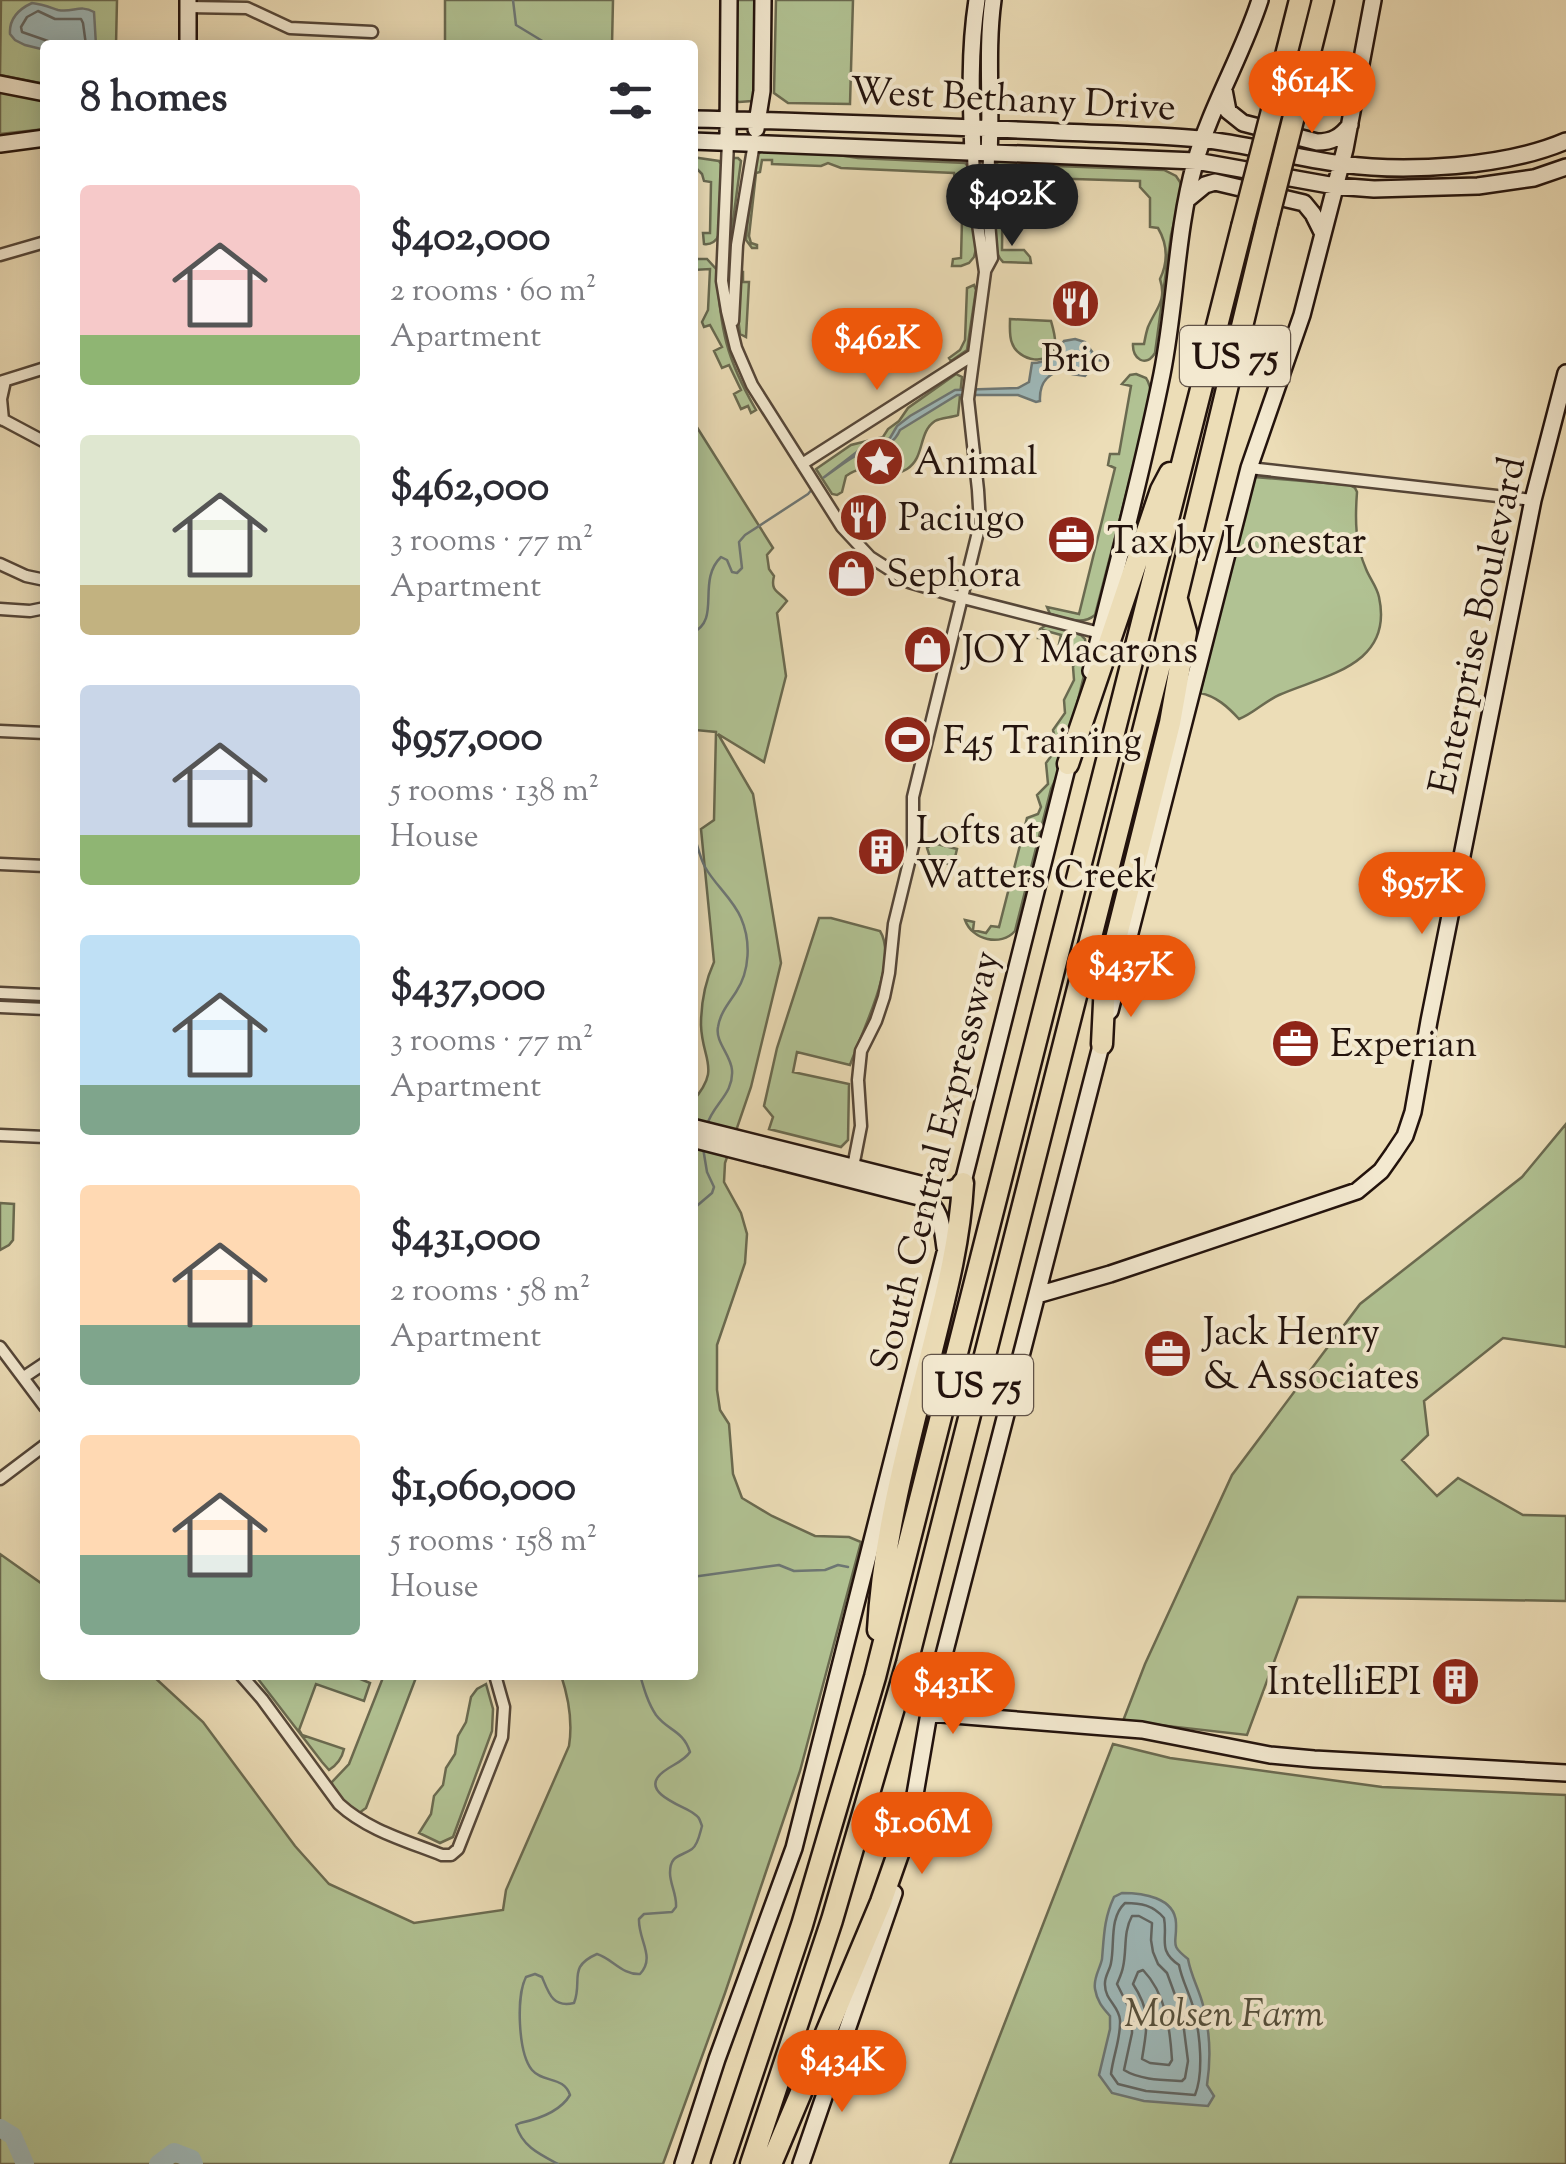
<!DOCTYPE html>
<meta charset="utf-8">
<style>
:root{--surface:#fff;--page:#f2f2f3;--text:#2b2b33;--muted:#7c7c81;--accent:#ea580c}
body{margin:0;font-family:"Sorts Mill Goudy",serif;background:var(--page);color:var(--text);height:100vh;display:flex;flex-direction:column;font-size:38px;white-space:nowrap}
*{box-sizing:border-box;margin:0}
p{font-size:32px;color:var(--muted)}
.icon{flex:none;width:55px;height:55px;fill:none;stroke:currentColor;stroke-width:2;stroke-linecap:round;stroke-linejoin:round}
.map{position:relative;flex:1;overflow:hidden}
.drawer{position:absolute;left:40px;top:40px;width:658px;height:1640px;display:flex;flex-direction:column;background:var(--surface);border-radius:10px;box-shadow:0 5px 25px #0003}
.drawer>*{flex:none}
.price{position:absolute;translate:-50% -85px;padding:0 22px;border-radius:35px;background:var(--accent);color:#fff;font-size:32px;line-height:65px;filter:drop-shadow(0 2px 5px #0008)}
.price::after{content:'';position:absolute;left:50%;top:60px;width:30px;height:22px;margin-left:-15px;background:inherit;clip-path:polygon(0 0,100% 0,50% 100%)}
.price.on{background:#222;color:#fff}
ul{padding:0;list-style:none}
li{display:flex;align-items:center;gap:30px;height:250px;padding:0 40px}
li span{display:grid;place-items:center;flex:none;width:280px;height:200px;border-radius:10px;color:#555}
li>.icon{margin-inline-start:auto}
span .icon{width:120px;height:120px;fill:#fffc;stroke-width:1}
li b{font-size:42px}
h2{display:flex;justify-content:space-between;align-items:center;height:120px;padding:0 40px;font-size:42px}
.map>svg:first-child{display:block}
</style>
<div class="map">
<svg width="1566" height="2164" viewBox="0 0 1566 2164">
<rect width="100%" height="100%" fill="#ecddb7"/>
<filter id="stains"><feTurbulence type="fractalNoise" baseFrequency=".002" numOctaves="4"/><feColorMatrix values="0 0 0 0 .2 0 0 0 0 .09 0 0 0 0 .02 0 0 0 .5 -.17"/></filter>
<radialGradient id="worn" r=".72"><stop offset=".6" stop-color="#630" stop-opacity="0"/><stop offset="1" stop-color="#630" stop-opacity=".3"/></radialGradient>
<path fill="#b1c293" stroke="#6a6a50" stroke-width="2.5" d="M1,0H117L116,45H45V84L0,75Z
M445,0H613L612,45H445Z
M732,0H758L756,86L752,101L739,102L734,100Z
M776,0H853L850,104L788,103L774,93Z
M0,91L45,100V129L0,134Z
M763,150L812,151L858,158L965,163L971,170L970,198L976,249L974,257L969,263L961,266H952L953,259L961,258L963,183L955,182L954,173L841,168L828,163L821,166L772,164V160H762L760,172L756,173L749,236L751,243L757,245V248H752L746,240L747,227L755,164L758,154Z
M692,157L719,161L721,164L719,234C717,241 711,245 704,244L703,233H710L711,182L704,181L702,174L693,165Z
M732,158H738L741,161L731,236H727Z
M1000,160H1020L1056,166L1164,170L1176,176L1180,182L1182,189L1171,235L1155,353C1146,368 1132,359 1133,344H1144C1145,339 1146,333 1148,327C1156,308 1167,301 1160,279C1168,262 1168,245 1158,228L1150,227V198L1140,187V181L1041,178L1038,184L1011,181V174H1003L1002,250H1024L1030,257L1031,263L1003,262C986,246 991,188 995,165Z
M693,259H707L717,270C720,329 726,358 756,410L751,413L748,406L741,409L734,394L741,390L729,365L722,368L714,351L722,347L710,325L704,327L702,322L708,310L710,269L693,270Z
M739,272H743V282H749L746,337L740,334L737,310Z
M974,285L976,290L967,350L951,361L949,358L960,350L965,340L967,288Z
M1010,319L1051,321C1053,328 1056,338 1055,345C1051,368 1018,361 1012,343C1009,336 1010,327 1010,319Z
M956,374L962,377L958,415C951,418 942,417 935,421C918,432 925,458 907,469C883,484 869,458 846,476L842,492L837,495L832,494L816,469L851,445L883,437L888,429L899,421L908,408Z
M1136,374L1146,378C1159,396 1141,447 1133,468L1095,615C1082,626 1066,618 1050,614L1047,607L1079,614L1115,468L1108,465L1110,454H1119L1131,386L1122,384L1130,375Z
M693,421L773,548L767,555L769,569L774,576C770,592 779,591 787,601L777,613L786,676L764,762L718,734L753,794L781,963L751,1087L725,1163L724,1182L741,1213L747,1234L745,1263L717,1345V1390L720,1410L729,1424L733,1474L742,1498L772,1516L815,1536L849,1537L861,1542L800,1771L725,1993L663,2164H0V1554L45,1586V1675H152L203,1722L295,1846L329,1884L414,1923L503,1910L506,1890L569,1746C573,1721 569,1699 561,1675H692V1102C722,1068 702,1061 701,1025C701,1003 705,982 714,962L701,829L714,820L716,732L696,730L693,776Z
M1254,477L1350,485L1355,488L1357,492C1355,519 1355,544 1366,569C1370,579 1377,587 1379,597C1394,666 1324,675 1279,695C1265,701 1253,714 1239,719C1228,707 1216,696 1200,693Z
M1048,624L1081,635L1085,639L1088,659L1062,765L1051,789L1015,931C1001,947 972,940 965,920L974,922L973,930L986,933L991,926L999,927L1027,818L1038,814L1041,807L1037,795L1048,784L1046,763L1057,748L1053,730L1065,713L1064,700L1074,680L1073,667L1077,655L1073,647L1059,644L1061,635L1043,630L1041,638H1038L1040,629Z
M933,843L957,849L953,866L930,857L927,848Z
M819,918H831L880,931C899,961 861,1033 850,1065L797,1052L793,1072L849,1084L848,1140L841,1147L769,1129L773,1117L764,1106L777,1048Z
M1566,1124V1347L1503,1338L1424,1401L1428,1435L1402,1460L1437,1496L1458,1478L1523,1515L1566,1516V1601L1298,1597L1247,1735L1123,1721L1145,1664L1232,1475L1360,1304L1522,1177Z
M0,1203L14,1204L13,1240L9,1245L0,1250Z
M255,1675H351L370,1683L364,1701L316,1684L299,1730L302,1735L344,1749C342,1758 337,1765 329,1770L322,1762Z
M384,1675H417L366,1808L359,1813L353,1812L332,1790V1782L349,1764Z
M486,1684L493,1709L492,1731L453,1837L440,1843L419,1833L431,1814L434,1796L443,1785L446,1768L455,1754L458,1736L466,1722L471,1697L477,1689Z
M1113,1744L1170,1758L1382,1787L1566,1795V2164H950Z"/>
<path fill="#9eb9ba" stroke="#6d7775" stroke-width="2.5" d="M32,3C42,4 49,7 58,10C73,13 80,4 94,12L96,45H45V50L25,45L15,40L10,34C9,19 19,9 32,3Z
M1075,339L1085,342L1093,353L1092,368L1085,376L1072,374L1066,370C1048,372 1039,383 1040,401L1036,402L1018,395H957L900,430C892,449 876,446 859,454C847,460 835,470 823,478L862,448L872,447L890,438L897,426L910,416L955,390L1018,388L1029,382L1032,363C1049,363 1054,354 1064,341Z
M1122,1893C1142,1893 1175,1897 1176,1923C1177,1945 1169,1944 1188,1959C1191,1976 1199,1989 1203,2005C1210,2031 1211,2059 1207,2085L1214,2096L1208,2106L1144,2101L1112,2093L1099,2075L1110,2029V2016C1102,2007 1097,2001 1095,1989C1093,1978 1100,1969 1102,1959C1104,1936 1104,1918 1114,1897Z"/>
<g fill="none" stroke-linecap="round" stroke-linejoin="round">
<path stroke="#606664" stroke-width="2.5" d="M53,45L48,41L22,32L21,27L27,17L38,11L55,19H81L83,23L86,45
M1125,1903C1141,1903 1153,1905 1164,1918C1168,1939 1157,1950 1179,1965C1182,1981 1190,1994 1194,2010C1200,2034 1204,2073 1195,2095L1146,2091L1118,2084L1111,2074C1113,2056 1121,2038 1120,2020C1119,2006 1105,2000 1105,1985C1104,1977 1110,1970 1111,1963C1115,1943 1109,1918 1125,1903Z
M1132,1916H1139L1152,1923L1151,1940L1153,1952L1158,1964L1167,1973L1182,2014L1188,2061L1185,2078L1182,2081C1163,2080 1140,2080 1124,2070L1132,2033V2014L1117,1984C1119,1979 1122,1973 1123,1967C1127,1950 1123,1932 1132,1916Z
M1143,1970C1166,1994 1170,2028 1172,2060L1169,2065L1150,2063L1142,2059C1147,2027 1152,2013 1133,1984L1138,1972Z"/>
<path stroke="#6d7775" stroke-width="2.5" d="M513,0L516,25L549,45
M1093,360L1112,361
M692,633C722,620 696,581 721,557L727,560L732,572L737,573L742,568L739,542L745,535L808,494L814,487
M692,830C697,842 699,856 705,867C715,885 733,899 741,918C751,941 750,971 736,992C729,1003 720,1013 718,1027C715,1042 731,1055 732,1070C734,1094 713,1104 707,1125
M692,1210L712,1193L714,1187L707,1172L703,1148
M692,1577L779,1565L794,1571L825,1570L838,1565L848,1567
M558,2164C539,2154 522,2146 516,2125L520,2123C539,2119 560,2112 570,2095C564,2076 543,2083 532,2070C518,2053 516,1996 526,1977L535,1974L542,1977C549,1994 553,2008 574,2003C583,1981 567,1967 597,1954C613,1959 622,1975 640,1974C656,1957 638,1940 639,1919L644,1914L672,1912L676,1907C677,1895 670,1884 670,1873C670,1854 681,1857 692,1849C698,1845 700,1833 702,1826C699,1818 700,1818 693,1813C683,1806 645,1794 658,1777C666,1766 682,1764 690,1752C683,1730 668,1731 656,1715C648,1703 644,1689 640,1675"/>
<path stroke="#9eb9ba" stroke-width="18" d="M0,2128L13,2136L25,2164
M158,2164L174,2152L192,2159L194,2164"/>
<defs>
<path id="street" d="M188,7L247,8L290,28L372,32
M728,142L722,281L727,311L736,348L752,385L842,527L870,557L909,582L963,598L1100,633
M0,255L45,242
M985,271L992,258L988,209L989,153
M733,321L737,245L754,143
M0,382L45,368
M0,418L45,442
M3,420L1,399L5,381
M802,464L973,355
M1249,468L1533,500
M0,564L26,576L45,580
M0,609L30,611L45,608
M0,731L45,733
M0,864L45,866
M0,993L45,995
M0,1007L45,1009
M0,1135L45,1137
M852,1172L861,1126L858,1080L861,1051L876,1021L884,997L889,973L894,924L913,846V797L980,524L978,490L968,399L985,272L975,204L973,153
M0,1347L45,1407
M24,1377L45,1363
M0,1479L45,1445
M241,1675L262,1699L339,1804C367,1830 407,1841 442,1855H451L458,1849L502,1737L504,1707L495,1675"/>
<path id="secondary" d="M188,45V0
M0,84L45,93
M1224,90L1228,111L1243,123L1317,142C1332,142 1341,137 1350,125
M692,119C809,121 925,126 1041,131C1094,134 1147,134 1200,139C1248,144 1294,158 1342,164C1406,173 1506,167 1566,141
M756,129L762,91L763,0
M692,141L1196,161L1335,186L1374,189L1478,186L1534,178L1566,167
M728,142L729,0
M0,144L45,138
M973,153C971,101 969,51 977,0
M989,153C992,102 986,51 993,0
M1188,199L1205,185L1215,182L1304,203L1313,214L1323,234
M1091,671C1115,572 1142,474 1162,374C1176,304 1176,231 1195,163C1211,106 1242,56 1260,0
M1110,1011L1249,468L1302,315L1345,149L1373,0
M692,1127L940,1189H952L963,1183
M692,1139L923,1198C942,1208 942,1228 945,1248
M961,1190L1070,756
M1037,1295L1110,1274L1357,1191L1381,1171L1393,1154L1405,1136L1413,1112L1429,1021L1533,500L1566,373
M929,1713L1142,1730L1270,1755L1314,1759L1566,1773
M907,1841L929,1713L1104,1034
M683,2164L717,2059L794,1848L948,1241
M801,2164L894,1893"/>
<path id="highway" d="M1275,99L1300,0
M1297,104L1323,0
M1068,764L1161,490L1170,473
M1102,1044L1105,983L1170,723L1186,632L1177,600
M878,1630C883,1535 909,1442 932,1350C946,1294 960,1240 963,1183
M722,2164L802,1925L875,1677L1242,227
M751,2164L832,1920L907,1663L1166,641L1267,223
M771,2164L881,1902L900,1848L908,1834"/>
</defs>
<use href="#street" stroke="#554638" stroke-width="15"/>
<use href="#secondary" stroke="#23130d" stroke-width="20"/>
<use href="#highway" stroke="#23130d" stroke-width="25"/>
<use href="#street" stroke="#f3e9d0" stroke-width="10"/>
<use href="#secondary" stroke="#f3e9d0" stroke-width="15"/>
<use href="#highway" stroke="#ecddb7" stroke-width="20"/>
<defs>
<path id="highway-bridge" d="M1267,223L1297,104
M1242,227L1275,99"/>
</defs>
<use href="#highway-bridge" stroke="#23130d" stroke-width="25" stroke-linecap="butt"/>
<use href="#highway-bridge" stroke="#ecddb7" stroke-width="20"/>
</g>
<defs>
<symbol id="restaurant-disc" viewBox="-11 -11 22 22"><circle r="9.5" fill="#8f2418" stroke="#f3e9d0"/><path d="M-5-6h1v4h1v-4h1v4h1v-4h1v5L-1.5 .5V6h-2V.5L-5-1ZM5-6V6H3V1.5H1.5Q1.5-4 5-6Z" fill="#fff"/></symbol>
<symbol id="sight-disc" viewBox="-11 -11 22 22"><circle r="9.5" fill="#8f2418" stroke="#f3e9d0"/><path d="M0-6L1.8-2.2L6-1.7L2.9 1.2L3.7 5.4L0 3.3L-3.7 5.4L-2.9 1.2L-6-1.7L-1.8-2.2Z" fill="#fff"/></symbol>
<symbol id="office-disc" viewBox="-11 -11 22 22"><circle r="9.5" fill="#8f2418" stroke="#f3e9d0"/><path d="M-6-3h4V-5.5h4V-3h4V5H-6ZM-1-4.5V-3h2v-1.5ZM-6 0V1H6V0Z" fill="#fff"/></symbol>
<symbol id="shop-disc" viewBox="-11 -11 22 22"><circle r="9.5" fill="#8f2418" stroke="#f3e9d0"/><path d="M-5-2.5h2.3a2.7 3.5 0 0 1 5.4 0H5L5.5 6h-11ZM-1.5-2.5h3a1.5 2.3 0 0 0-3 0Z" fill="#fff"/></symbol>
<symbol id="stadium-disc" viewBox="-11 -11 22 22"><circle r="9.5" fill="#8f2418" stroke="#f3e9d0"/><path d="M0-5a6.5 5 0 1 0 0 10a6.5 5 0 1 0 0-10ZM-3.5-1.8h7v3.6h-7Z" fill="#fff"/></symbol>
<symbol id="building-disc" viewBox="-11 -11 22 22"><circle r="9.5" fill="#8f2418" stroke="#f3e9d0"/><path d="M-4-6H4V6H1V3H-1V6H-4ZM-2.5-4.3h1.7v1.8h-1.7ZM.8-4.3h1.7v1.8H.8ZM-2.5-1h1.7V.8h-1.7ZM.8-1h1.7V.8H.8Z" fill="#fff"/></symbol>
</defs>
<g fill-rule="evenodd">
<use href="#restaurant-disc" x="1048" y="276" width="55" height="55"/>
<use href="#sight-disc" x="852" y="434" width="55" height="55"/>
<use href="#restaurant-disc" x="836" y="490" width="55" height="55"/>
<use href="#office-disc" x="1044" y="512" width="55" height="55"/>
<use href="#shop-disc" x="824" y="546" width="55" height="55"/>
<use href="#shop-disc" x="900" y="622" width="55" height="55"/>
<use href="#stadium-disc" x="880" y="712" width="55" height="55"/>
<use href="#building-disc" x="854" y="824" width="55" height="55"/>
<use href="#office-disc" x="1268" y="1016" width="55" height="55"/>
<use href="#office-disc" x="1140" y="1326" width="55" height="55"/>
<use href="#building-disc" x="1428" y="1654" width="55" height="55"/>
</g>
<g text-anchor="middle" stroke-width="8" stroke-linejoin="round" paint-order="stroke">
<g fill="#f3e9d0" stroke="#615348" stroke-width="2.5">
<rect x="1180" y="326" width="110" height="60" rx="8"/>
<rect x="923" y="1355" width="110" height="60" rx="8"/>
</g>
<g font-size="35" font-weight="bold" fill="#23130d">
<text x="1235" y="368">US 75</text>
<text x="978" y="1397">US 75</text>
</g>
<g font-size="38" fill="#23130d" stroke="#f3e9d0">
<text transform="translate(1013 98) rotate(3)" y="13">West Bethany Drive</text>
<text transform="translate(1476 625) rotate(-78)" y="13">Enterprise Boulevard</text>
<text transform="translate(934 1161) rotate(-76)" y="13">South Central Expressway</text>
</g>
<g font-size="38" fill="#23130d" stroke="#f3e9d0" text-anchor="start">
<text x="1076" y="371" text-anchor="middle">Brio</text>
<text x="914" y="474">Animal</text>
<text x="898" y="530">Paciugo</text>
<text x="1107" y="553">Tax by Lonestar</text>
<text x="886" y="586">Sephora</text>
<text x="962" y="662">JOY Macarons</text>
<text x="943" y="753">F45 Training</text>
<text x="916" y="843">Lofts at<tspan x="916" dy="44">Watters Creek</tspan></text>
<text x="1330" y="1056">Experian</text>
<text x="1203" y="1344">Jack Henry<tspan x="1203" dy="44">&amp; Associates</tspan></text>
<text x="1421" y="1694" text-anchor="end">IntelliEPI</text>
</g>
<g font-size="38" font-style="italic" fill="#55503c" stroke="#f3e9d0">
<text x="1224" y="2026">Molsen Farm</text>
</g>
</g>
<rect width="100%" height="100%" filter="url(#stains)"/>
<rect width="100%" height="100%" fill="url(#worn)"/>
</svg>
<b class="price" style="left:1312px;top:136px">$614K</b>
<b class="price on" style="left:1012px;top:249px">$402K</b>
<b class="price" style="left:877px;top:393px">$462K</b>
<b class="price" style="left:1422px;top:937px">$957K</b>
<b class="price" style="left:1131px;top:1020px">$437K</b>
<b class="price" style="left:953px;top:1737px">$431K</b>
<b class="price" style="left:922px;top:1877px">$1.06M</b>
<b class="price" style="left:842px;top:2115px">$434K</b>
<section class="drawer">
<h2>8 homes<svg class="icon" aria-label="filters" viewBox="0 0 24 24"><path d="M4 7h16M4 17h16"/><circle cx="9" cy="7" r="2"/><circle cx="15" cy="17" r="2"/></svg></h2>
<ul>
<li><span style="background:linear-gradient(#f6c9c9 75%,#8fb573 0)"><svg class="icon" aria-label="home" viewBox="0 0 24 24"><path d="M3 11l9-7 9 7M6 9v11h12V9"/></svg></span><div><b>$402,000</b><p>2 rooms · 60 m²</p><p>Apartment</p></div></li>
<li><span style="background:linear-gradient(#dfe7d0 75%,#c2b280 0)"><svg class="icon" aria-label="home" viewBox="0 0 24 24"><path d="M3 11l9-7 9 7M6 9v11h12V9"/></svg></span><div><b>$462,000</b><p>3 rooms · 77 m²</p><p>Apartment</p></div></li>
<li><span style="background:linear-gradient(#c9d6e8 75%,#8fb573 0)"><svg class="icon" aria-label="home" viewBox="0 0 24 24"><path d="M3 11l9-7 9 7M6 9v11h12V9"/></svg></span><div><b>$957,000</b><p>5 rooms · 138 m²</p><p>House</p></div></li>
<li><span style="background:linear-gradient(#bfe0f5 75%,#7fa58c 0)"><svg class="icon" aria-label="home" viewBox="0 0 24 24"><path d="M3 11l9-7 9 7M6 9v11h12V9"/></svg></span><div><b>$437,000</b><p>3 rooms · 77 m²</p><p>Apartment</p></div></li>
<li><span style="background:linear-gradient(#ffd9b3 70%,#7fa58c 0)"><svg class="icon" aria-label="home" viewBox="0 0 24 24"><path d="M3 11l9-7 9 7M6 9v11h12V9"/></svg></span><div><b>$431,000</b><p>2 rooms · 58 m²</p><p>Apartment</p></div></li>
<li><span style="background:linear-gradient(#ffd9b3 60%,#7fa58c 0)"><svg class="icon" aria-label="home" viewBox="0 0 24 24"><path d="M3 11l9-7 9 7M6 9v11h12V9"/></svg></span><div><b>$1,060,000</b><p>5 rooms · 158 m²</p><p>House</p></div></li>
</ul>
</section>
</div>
